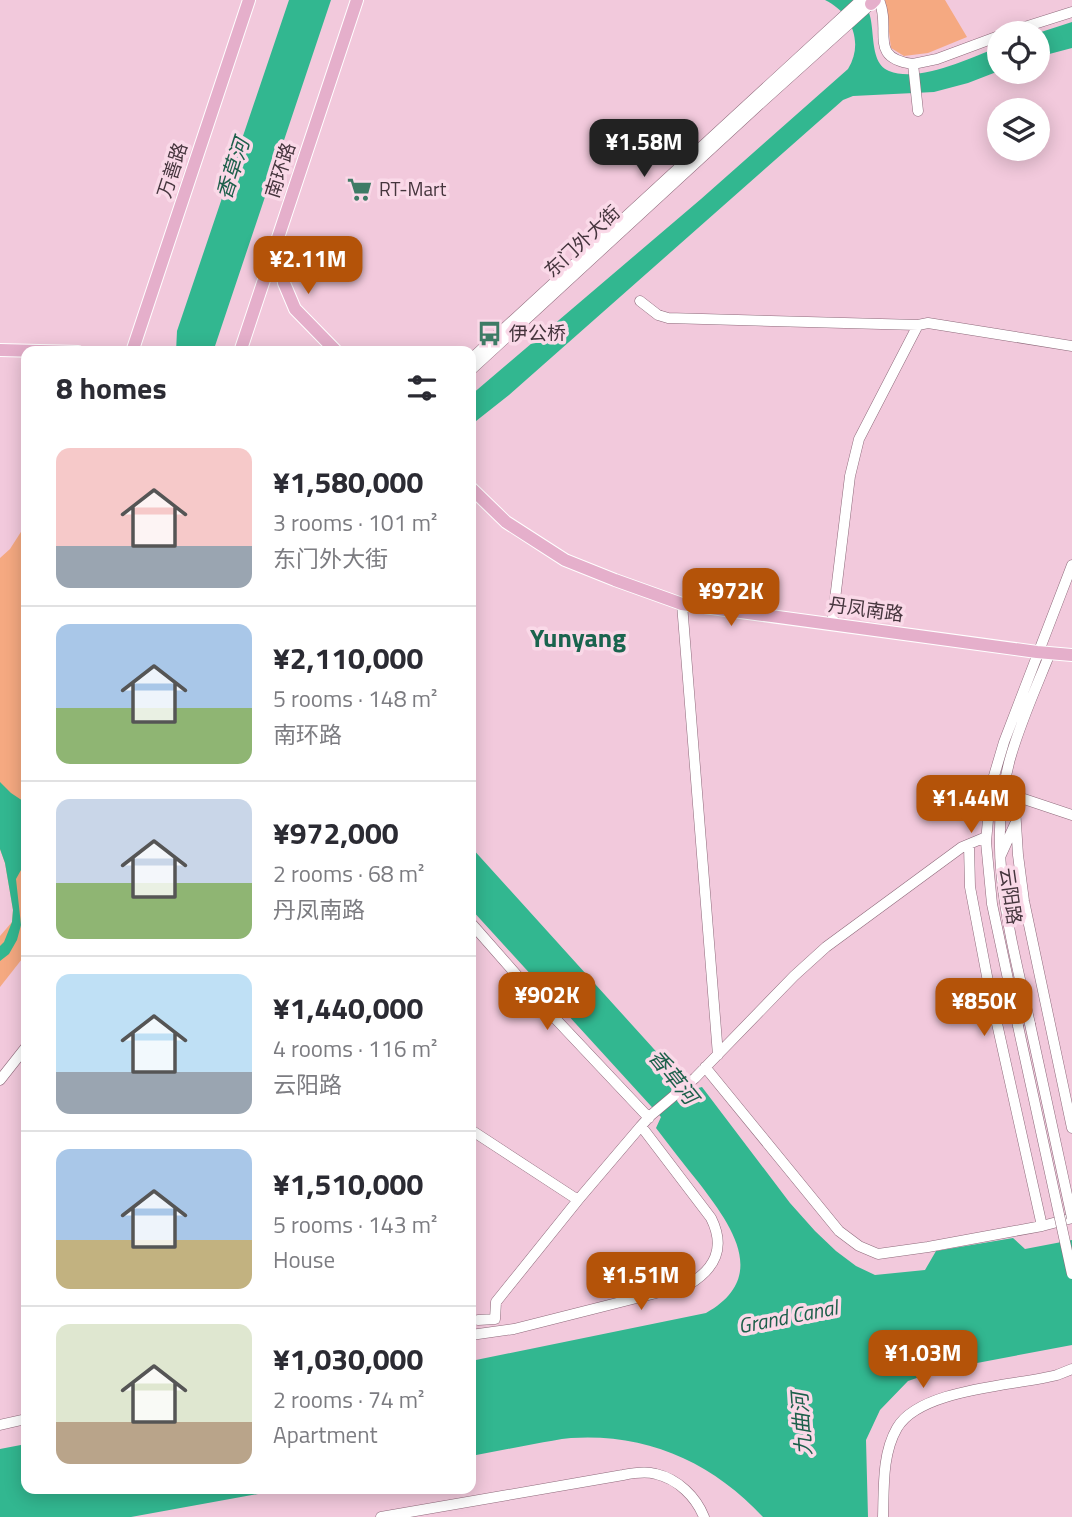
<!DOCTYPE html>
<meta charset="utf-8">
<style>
:root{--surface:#fff;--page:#f7f7f7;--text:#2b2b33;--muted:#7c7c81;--line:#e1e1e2;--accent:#b45309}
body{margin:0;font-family:"Titillium Web","Noto Sans SC",sans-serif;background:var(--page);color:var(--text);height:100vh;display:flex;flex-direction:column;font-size:26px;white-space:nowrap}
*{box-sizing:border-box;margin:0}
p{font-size:23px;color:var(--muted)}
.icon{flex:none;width:38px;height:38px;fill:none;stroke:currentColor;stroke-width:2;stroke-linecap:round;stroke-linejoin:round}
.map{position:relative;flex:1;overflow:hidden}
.sheet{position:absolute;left:21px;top:346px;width:455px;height:1148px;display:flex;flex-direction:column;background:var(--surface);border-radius:14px;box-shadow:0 4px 18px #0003}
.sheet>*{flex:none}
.controls{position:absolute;left:987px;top:21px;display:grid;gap:14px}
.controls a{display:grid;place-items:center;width:63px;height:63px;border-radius:50%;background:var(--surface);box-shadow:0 4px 18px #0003;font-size:35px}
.price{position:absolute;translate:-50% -60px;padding:0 16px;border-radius:14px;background:var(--accent);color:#fff;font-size:23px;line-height:46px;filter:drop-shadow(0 2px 4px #0008)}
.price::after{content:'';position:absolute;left:50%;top:42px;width:21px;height:16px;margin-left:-10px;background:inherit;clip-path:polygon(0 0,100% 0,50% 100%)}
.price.selected{background:#222;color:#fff}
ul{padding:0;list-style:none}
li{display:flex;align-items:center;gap:21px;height:175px;padding:0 35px}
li+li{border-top:2px solid var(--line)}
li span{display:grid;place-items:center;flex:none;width:196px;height:140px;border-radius:14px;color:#555}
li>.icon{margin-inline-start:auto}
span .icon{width:84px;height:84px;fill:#fffc;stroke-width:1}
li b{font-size:30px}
h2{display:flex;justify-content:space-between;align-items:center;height:84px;padding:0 35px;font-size:30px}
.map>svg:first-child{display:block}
</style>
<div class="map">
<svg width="1072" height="1517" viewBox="0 0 1072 1517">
<rect width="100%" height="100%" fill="#f2c9dc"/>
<path fill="#f5a981" d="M885,0H945L967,37L928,53L904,56L891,48Z
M26,524V961L22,959L0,987V936L12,922L13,910L5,863L0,849V558L10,549Z"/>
<path fill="#32b790" d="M289,0H331L213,352H176L177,331Z
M825,0C833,0 851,0 858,0C882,9 863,60 889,71C919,83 970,58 999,47V71L968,83L934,92L853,96L843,100L509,395L471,425V395L701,199L848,69C864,43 852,13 825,0Z
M1072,22V48L1038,57V33Z
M0,782L11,793L26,803V861L16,879L21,925L17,940L9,954L0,961V946L4,942L12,922L13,910L5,863L0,849Z
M471,847L691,1090L702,1087L790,1203L815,1231L836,1251L856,1266L875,1275L925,1270L936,1251L1013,1238L1025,1249L1072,1240V1345L940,1370L908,1381L880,1410L866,1440L868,1517H763C712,1462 647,1433 571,1438C559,1439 546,1442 534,1444C513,1448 492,1452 471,1456V1361L706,1313C770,1277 731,1225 699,1183C684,1165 670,1146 656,1128L661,1117L471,909Z
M26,1444V1489H285L131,1517H0V1449Z"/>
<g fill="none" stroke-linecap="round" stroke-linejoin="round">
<defs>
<path id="minor" d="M879,0C892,30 867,58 913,64L918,111
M1006,33L1072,12
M913,64L937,59L999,36
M640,301L658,315L668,318L918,325
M471,359L861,0
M471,370L761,103L871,4
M682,604L718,1055
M832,624L850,476L859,439L918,325L928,323L1072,346
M1008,783L1021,798L1072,815
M1007,784L1015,808L1018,855L1024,901L1072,1128
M969,845L970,887L990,992L1042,1226
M1001,855L1015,824
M471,923L551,1014L649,1118
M1030,1024C1011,937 985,848 1010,759C1020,723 1036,688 1050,653
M1018,1026L992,904L986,842L991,786L1004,742L1072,565
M705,1067L839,1231L859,1246L878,1254L928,1247L1042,1226L1072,1218
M0,1080L26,1047
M471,1130L578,1200
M478,1320L495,1319L496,1302L578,1200L641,1126L650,1116L695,1078L794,976L826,947L962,847L986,837
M471,1335L514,1329L688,1285C715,1269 726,1248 711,1218L641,1126
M0,1425L26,1419
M381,1517L623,1475C633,1473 646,1471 656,1474C678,1479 696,1497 704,1517
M883,1517C884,1487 882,1454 897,1428C920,1388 1016,1386 1057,1375C1062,1373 1067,1371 1072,1369"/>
<path id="major" d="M871,4L875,0
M278,242L284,283L295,309L337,352
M0,350L78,352
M132,352L249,0
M240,352L357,0
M471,488L506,522L565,560L615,580L682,604L1037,652L1072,655"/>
</defs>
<use href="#minor" stroke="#8e6a7b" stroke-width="11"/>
<use href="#major" stroke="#fff" stroke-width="14"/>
<use href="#minor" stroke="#fff" stroke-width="10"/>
<use href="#major" stroke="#e5afcb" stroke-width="12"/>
<defs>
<path id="minor-bridge" d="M1030,1024L1072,1218
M1018,1026L1072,1274"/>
</defs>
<use href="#minor-bridge" stroke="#8e6a7b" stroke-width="11" stroke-linecap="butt"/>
<use href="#minor-bridge" stroke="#fff" stroke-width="10"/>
</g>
<defs>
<symbol id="supermarket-bare" viewBox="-9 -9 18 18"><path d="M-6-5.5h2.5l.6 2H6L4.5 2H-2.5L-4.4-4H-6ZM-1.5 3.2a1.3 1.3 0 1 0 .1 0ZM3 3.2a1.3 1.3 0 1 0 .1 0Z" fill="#3e7b65" stroke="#fad9e8" stroke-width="2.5" paint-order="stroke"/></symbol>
<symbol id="bus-bare" viewBox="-9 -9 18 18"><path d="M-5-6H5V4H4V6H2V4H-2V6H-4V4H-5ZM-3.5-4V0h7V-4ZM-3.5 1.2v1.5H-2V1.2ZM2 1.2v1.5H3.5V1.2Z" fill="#3e7b65" stroke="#fad9e8" stroke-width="2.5" paint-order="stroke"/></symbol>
</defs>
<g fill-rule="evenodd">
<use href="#supermarket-bare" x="342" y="172" width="35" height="35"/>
<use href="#bus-bare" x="472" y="316" width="35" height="35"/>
</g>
<g text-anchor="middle" stroke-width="7" stroke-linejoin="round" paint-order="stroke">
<g font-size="19" fill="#45353d" stroke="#fad9e8">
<text transform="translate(172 170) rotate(-72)" y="7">万善路</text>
<text transform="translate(280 170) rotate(-72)" y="7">南环路</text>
<text transform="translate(582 241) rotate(-43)" y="7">东门外大街</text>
<text transform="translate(866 609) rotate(8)" y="7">丹凤南路</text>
<text transform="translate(1011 896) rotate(82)" y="7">云阳路</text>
</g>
<g font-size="19" fill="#45353d" stroke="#fad9e8" text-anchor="start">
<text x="379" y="196">RT-Mart</text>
<text x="509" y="340">伊公桥</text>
</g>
<g font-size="21" font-style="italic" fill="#1c5f4a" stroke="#fad9e8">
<text transform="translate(233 169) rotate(-72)" y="7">香草河</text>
<text transform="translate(673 1077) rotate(51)" y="7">香草河</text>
<text transform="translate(788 1317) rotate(-11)" y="7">Grand Canal</text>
<text transform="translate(802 1424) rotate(-94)" y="7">九曲河</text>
</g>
<g font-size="26" font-weight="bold" fill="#1a644e" stroke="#fad9e8">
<text x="578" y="647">Yunyang</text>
</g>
</g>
</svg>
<div class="controls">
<a><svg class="icon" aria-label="locate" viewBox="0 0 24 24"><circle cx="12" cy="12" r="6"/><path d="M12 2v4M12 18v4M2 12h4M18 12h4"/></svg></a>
<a><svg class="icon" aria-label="layers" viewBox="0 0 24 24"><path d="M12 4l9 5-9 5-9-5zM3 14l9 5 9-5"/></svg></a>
</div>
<b class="price selected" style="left:644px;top:179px">¥1.58M</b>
<b class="price" style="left:308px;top:296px">¥2.11M</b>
<b class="price" style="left:731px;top:628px">¥972K</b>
<b class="price" style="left:971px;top:835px">¥1.44M</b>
<b class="price" style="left:547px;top:1032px">¥902K</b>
<b class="price" style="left:984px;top:1038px">¥850K</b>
<b class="price" style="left:641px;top:1312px">¥1.51M</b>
<b class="price" style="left:923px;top:1390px">¥1.03M</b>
<section class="sheet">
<h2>8 homes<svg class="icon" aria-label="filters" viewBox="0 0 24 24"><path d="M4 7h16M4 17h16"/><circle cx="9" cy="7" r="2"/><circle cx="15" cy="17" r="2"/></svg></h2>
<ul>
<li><span style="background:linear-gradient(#f6c9c9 70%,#9aa5b1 0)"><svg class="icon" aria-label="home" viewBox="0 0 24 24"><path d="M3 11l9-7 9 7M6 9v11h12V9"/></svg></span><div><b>¥1,580,000</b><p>3 rooms · 101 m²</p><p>东门外大街</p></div></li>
<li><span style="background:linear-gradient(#a9c7e8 60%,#8fb573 0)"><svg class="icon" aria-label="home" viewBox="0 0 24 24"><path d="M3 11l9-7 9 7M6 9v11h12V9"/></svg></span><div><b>¥2,110,000</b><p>5 rooms · 148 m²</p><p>南环路</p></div></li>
<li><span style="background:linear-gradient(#c9d6e8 60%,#8fb573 0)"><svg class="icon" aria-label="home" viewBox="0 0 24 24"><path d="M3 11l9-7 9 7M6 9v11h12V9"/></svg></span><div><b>¥972,000</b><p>2 rooms · 68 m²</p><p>丹凤南路</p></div></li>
<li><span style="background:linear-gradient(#bfe0f5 70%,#9aa5b1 0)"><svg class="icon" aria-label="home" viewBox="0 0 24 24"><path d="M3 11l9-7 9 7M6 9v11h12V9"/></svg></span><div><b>¥1,440,000</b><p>4 rooms · 116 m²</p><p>云阳路</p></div></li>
<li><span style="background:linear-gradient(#a9c7e8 65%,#c2b280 0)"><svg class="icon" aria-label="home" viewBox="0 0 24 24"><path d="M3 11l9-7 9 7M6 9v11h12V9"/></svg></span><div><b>¥1,510,000</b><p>5 rooms · 143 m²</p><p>House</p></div></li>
<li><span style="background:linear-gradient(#dfe7d0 70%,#b9a48a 0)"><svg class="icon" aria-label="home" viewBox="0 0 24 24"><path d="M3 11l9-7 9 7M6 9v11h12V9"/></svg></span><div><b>¥1,030,000</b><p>2 rooms · 74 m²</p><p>Apartment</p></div></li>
</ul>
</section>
</div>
